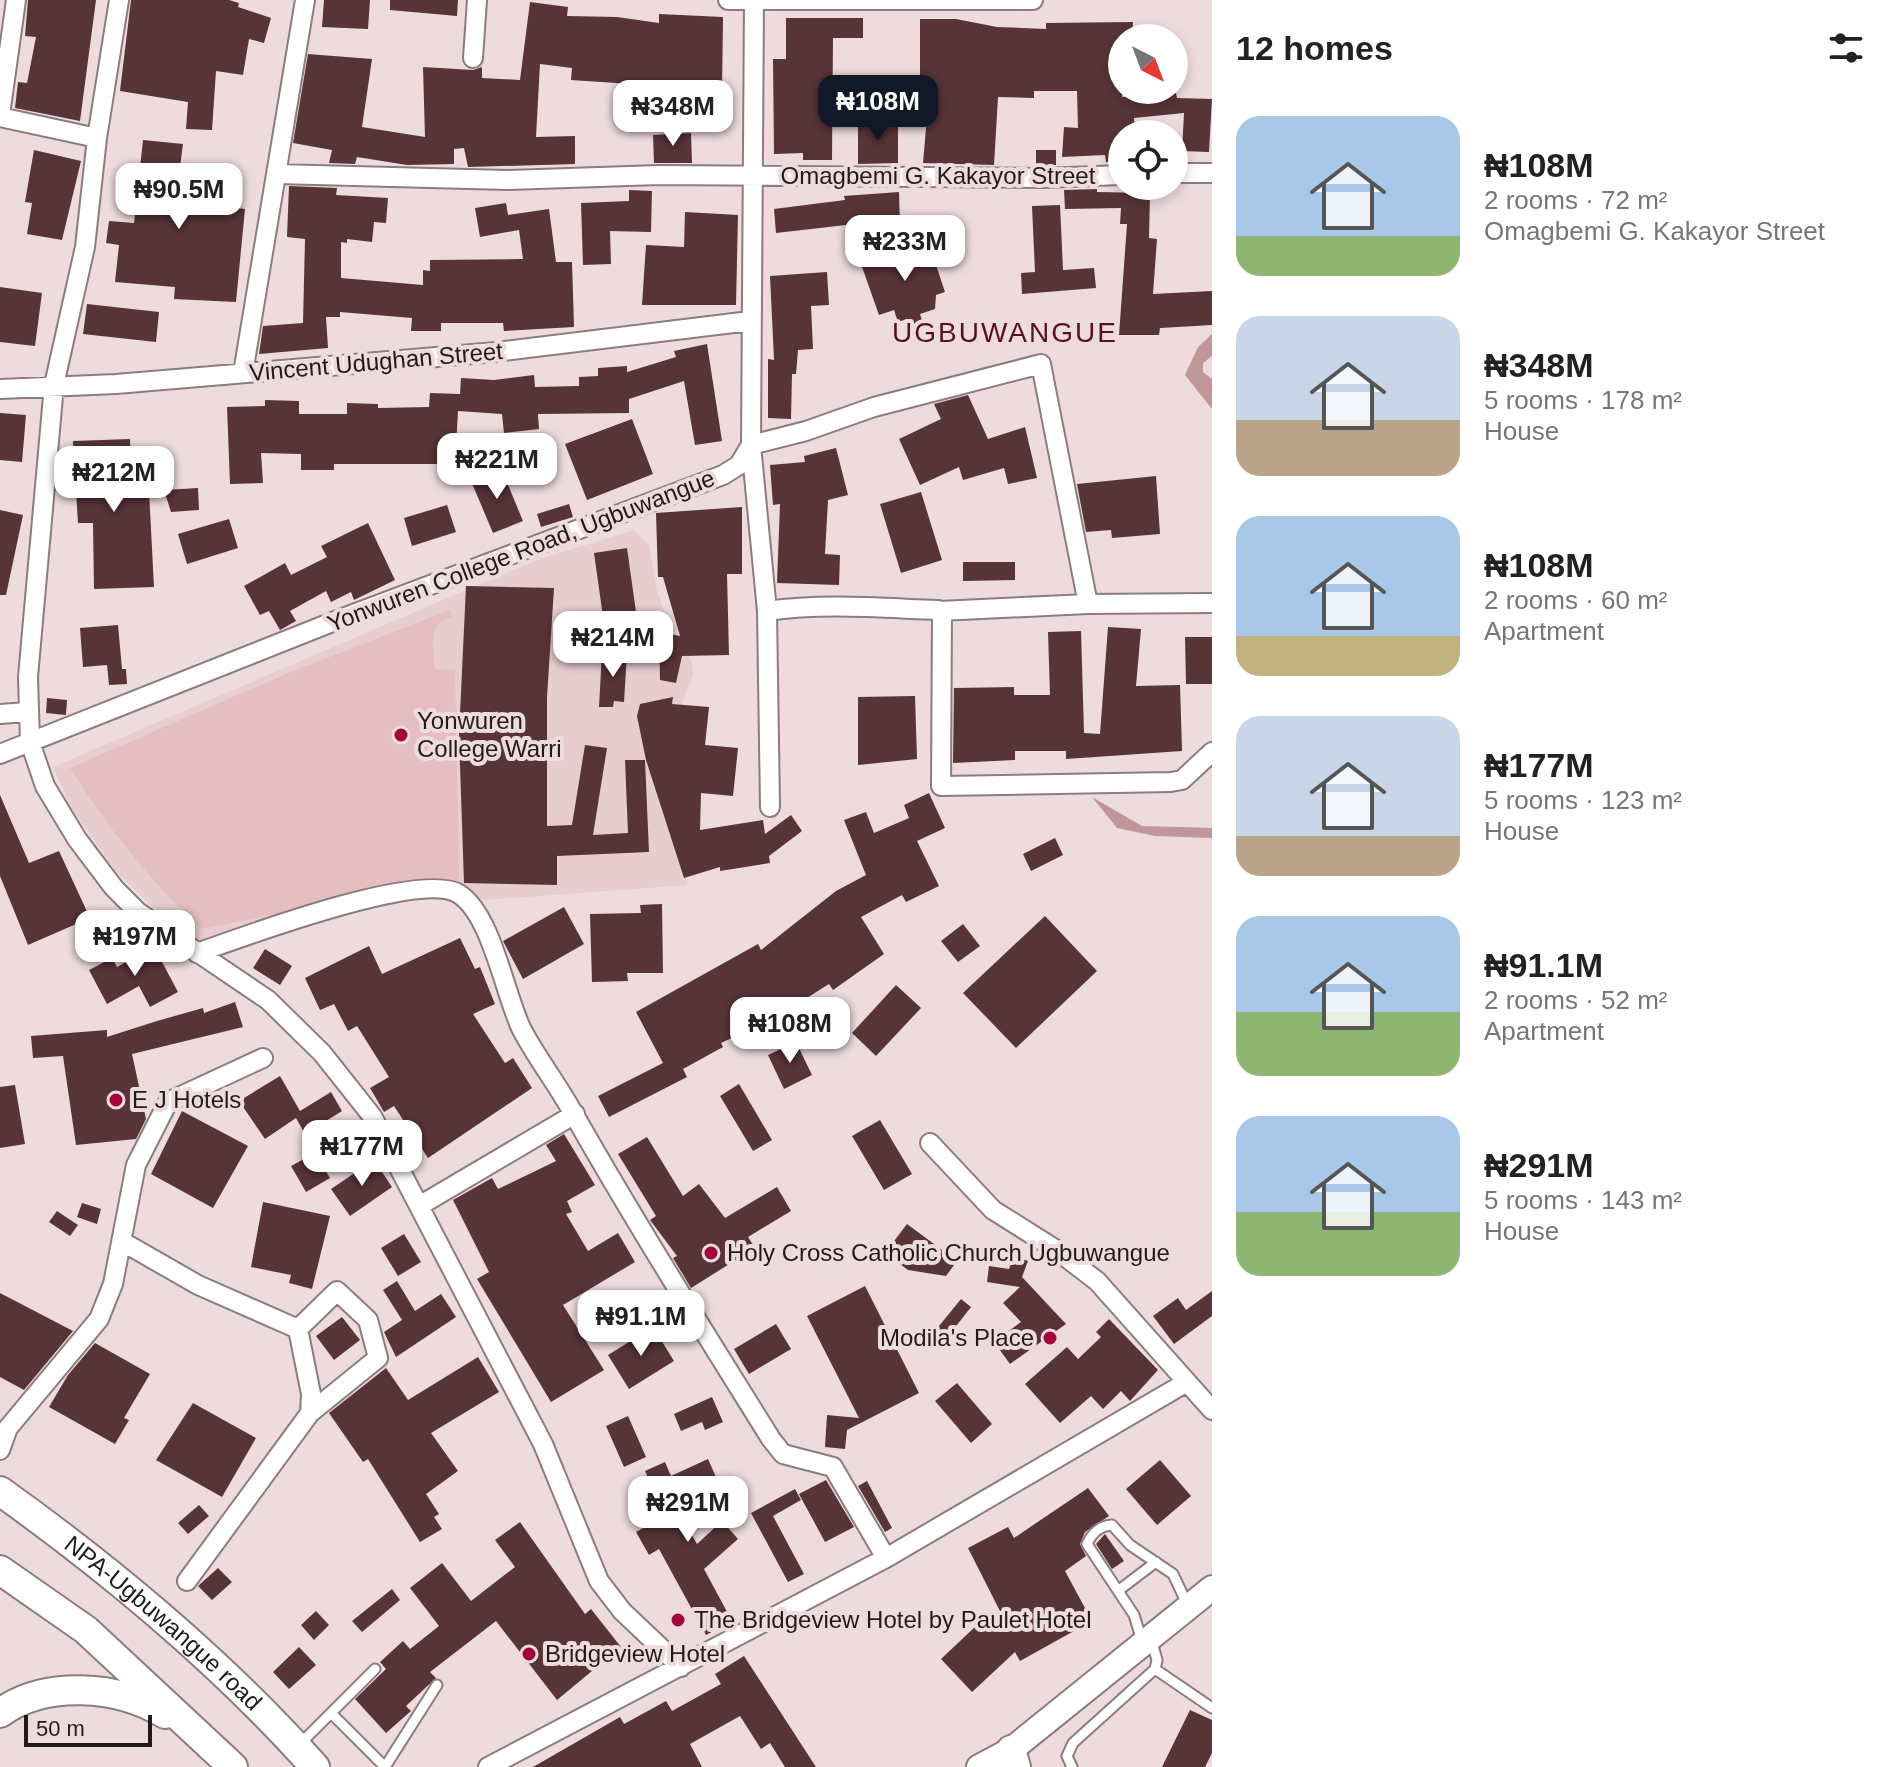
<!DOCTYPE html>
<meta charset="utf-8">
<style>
:root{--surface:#fff;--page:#f6f6f6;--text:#222;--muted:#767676;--accent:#111827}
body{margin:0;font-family:Helvetica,sans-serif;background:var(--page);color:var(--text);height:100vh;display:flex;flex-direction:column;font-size:30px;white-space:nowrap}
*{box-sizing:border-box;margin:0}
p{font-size:26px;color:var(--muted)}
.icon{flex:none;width:44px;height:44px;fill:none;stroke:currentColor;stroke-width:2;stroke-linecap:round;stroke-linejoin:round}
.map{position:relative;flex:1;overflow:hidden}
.panel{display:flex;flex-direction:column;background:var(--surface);width:680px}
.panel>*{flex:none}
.needle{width:52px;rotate:138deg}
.tools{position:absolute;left:1108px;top:24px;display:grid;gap:16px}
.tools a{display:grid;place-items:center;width:80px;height:80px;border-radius:50%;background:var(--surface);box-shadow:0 4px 12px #0003;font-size:40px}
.scale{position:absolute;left:24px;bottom:20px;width:128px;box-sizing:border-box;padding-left:8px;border:4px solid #221b1c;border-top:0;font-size:22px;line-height:28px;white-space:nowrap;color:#221b1c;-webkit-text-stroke:6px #eddbdd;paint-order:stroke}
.price{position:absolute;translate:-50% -68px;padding:0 18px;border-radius:16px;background:#fff;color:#222;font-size:26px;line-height:52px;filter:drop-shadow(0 2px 4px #0008)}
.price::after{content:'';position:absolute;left:50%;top:48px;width:24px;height:18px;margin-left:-12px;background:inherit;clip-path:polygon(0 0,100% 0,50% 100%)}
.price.active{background:var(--accent);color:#fff}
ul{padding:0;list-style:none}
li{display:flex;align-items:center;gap:24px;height:200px;padding:0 24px}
li span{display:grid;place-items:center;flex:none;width:224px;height:160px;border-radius:24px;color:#555}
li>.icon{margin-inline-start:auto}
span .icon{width:96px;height:96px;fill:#fffc;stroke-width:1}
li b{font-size:34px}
h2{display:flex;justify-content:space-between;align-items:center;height:96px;padding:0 24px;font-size:34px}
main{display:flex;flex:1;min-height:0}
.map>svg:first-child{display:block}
</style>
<main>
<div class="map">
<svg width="1212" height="1767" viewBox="0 0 1212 1767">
<rect width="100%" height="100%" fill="#eddbdd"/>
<path fill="#e7cdcf" d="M634,530L649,545L657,591L669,625L692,662L693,675L675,721V824L688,885L484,900L473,894L429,885L352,893L202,941L149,903L116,871L72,809L53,767L537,560Z"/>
<path fill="#e5bec1" d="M450,610L453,617C426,623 433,646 435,669L455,670L459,881L344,893L309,907L202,929C152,884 106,825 70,768L286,674Z"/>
<path fill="#c0969a" d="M1212,334V356L1203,363V372L1212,379V409L1185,375L1198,347Z
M1092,797L1142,826L1212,828V838L1155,836L1117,828Z"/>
<path fill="#573438" d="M28,0H96L80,121L15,108L18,82L27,83L36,37L25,36Z
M131,0H229L239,3L238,7L271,18L264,43L249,39L243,75L216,71L212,130L186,129L188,102L120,91Z
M324,0H370L368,29L322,27Z
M390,0H458L457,16L390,10Z
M530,2L568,7L567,16L617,17L659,23V14L723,17L722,90L571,80L572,68L540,64L536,137L575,136V164L468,167L464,148L454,149V164L407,165L357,157L355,164L329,163L332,150L293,143L308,54L372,59L362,127L425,137L423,67L473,70L482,67V78L520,80Z
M786,18H863V38H833L832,160H803V153L774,154L773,59H786Z
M920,19H956L997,27L1046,29V23L1133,22L1132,38H1122V97L1176,93L1177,98L1212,99L1209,152L1182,151L1184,113L1134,118L1135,134H1122V161L1106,162L1105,155L1062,157L1064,127L1078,128L1077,91H1034V98L998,97L994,165L923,163L929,93H920Z
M898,122V163L858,164V123Z
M691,133L692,163H654L653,135Z
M143,140L183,144L180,167L219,174L213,205L245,209L236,302L174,299L175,287L115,282L119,245L106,243L109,221L134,223Z
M34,150L81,161L62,240L27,234L32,203L25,202Z
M1036,150H1056V165L1036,166Z
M289,186L337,188L336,195L388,198L386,223L374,222L372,242L347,239V243L341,242V278L423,285V270L430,271V260L523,259L519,230L480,237L475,208L506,203L508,215L549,209L556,262H572L574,327L504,331L503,323H441V331H411L412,318L340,312V317H326L328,348L259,354L263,326L303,323L305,239L287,237Z
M1097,189V192L1150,193L1149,238L1157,239L1153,294L1212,291V325L1160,328L1159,335H1119L1127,224H1120L1121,208L1065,209L1064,190Z
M629,190L652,191L651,232L610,231L611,264L583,265L581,203L629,201Z
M899,192L900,226L846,230V225L776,233L774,209L845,200L844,196Z
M1060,205L1063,270L1094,268L1096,288L1022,294L1021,273L1035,272L1032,206Z
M685,212L738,215L736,305H642L646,245L684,247Z
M928,241L945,292L936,295L935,309L920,314L923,324L910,328L907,319L898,322L894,310L879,315L861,264Z
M827,272L829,305L811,306L813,349L798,350L796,374H792L791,419L768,418V359L774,360L770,276Z
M0,287L42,293L35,346L0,342Z
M87,304L159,312L156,342L83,334Z
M707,344L722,441L695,445L684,381L629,399V413L538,414L539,429L504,433L502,414L458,411L455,464H334V470H301V454L261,453L263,483L230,484L227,407L265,406V400L299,401V414H347V403L378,404V408L429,407L430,393L460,394L461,378L494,380L534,375L535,387L579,386V377L598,376V368L627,366V372L676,357L674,351Z
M968,395L988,439L1025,427L1037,478L1008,484L1004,468L963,480L959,467L920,485L899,439L941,419L934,404Z
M0,413L26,415L22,462L0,460Z
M632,419L653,474L587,500L565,444Z
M130,439L132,492L149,491L154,587L94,589L93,523H78L73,441Z
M836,448L848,495L828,500L825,554L840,555L839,585L777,583L780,504L773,505L770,465L805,462L804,456Z
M501,468L523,521L493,533L471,481Z
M1156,476L1160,534L1112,538L1111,530L1086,532L1077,484Z
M198,488L199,510L171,512L164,490Z
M921,492L942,560L901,573L880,504Z
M569,504L573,517L541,527L537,514Z
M447,505L456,532L412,546L404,518Z
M742,507V574H727L729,655L682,656L676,683L660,680L659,632L680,636L663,577H658L656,513Z
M0,510L23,515L6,595H0Z
M229,519L238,548L187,564L178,534Z
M368,523L395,580L354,600L351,592L331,602L326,591L290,611L296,621L280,630L269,611L260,615L244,586L285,563L291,575L327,557L321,546Z
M627,548L637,619L604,624L594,553Z
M963,562H1015V580L963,581Z
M466,586L554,588L547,697V826L572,825L585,745L607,748L593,835L628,833L625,760H645L649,852L557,856V885L464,883L459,735Z
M118,625L122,669H126L127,684L109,685L107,665L83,667L80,628Z
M1108,627L1141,629L1136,686L1180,685L1182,751L1066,759V751H1015V760L953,763L954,688L1014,687V695H1050L1048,632L1081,631L1084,733L1100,734Z
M1185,637H1212V684H1186Z
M602,652L627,653L624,702L614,701L613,707H599Z
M915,696L917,759L858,765V697Z
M673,697L672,704L709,707L705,745L738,748L733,796L701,793L700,830L763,820L765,834L791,815L802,831L769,856L770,863L720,871V867L684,878L646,760L637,716L640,704Z
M47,698L67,700L66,715L46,713Z
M929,793L945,828L917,841L939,886L906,902L902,895L861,917L884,954L833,990L829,984L791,1008L792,1010L721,1043L723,1047L683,1069L687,1077L609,1117L598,1096L663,1063L636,1012L758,944L761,950L836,891L866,875L844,820L866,812L874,833L909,818L904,805Z
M0,795L29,863L59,851L90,918L28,945L0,876Z
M1055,838L1063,855L1031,871L1023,854Z
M662,904L663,973H627L628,981L592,982L590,914L641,913L640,905Z
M564,907L584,944L523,979L503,941Z
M1045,916L1097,971L1016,1048L963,993Z
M963,924L980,946L958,962L941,941Z
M460,938L475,969L480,967L495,1004L473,1014L505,1063L513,1058L532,1088L428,1158L394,1106L384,1112L370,1088L389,1077L357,1026L348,1031L334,1004L320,1010L305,978L369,946L382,974Z
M154,947L178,992L150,1007L139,986L107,1004L89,970L112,958L117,967Z
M265,949L292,966L280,985L253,968Z
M896,985L921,1008L876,1056L852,1033Z
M235,1002L243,1027L132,1054L146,1119L136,1139L76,1145L63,1056L33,1058L31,1036L107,1030V1037L157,1021L203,1008L204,1013Z
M796,1042L812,1075L784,1089L768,1055Z
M280,1076L300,1111L331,1092L342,1111L305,1134L296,1118L265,1139L239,1101Z
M739,1084L772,1140L753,1151L720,1096Z
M15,1085L25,1144L0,1148V1087Z
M182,1111L248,1146L213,1208L151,1174Z
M880,1120L912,1174L884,1190L852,1136Z
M564,1134L595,1185L567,1201L572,1212L566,1214L588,1251L618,1233L635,1262L563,1305L604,1370L551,1402L477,1279L489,1272L453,1200L492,1178L498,1189L556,1161L546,1145Z
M647,1137L683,1196L699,1184L725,1218L777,1187L791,1211L748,1237L755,1248L691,1288L673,1258L677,1256L650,1220L656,1216L618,1154Z
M315,1153L330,1178L306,1192L291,1166Z
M374,1160L392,1187L350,1216L331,1189Z
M263,1202L330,1216L312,1289L289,1283L291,1275L251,1267Z
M82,1203L101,1209L97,1224L77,1217Z
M57,1211L78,1225L70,1236L49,1222Z
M907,1224L957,1261L946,1276L908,1270L885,1253Z
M404,1234L421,1262L398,1276L381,1248Z
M1014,1256L1028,1261L1022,1277L1066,1324L1010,1364L994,1342L1021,1322L1003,1303L1020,1287L987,1282L989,1266L1009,1269Z
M397,1281L415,1311L441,1294L456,1317L396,1357L384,1332L402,1320L383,1290Z
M865,1286L919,1393L847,1430L845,1449L825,1447L827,1415L859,1418L807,1316Z
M1212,1291V1316L1174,1344L1153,1316L1178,1298L1186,1310Z
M0,1293L73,1331L24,1390L0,1377Z
M961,1299L971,1307L946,1339L935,1331Z
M342,1317L360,1340L334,1360L316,1336Z
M1109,1319L1158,1370L1130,1401L1121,1391L1103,1409L1091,1396L1060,1423L1025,1384L1067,1347L1078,1359L1101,1337L1096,1332Z
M776,1324L791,1349L749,1374L734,1349Z
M653,1327L674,1361L629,1389L608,1355Z
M95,1343L150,1374L124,1418L129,1420L115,1444L49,1407L68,1375Z
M478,1357L499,1392L431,1433L458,1471L426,1494L439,1514L434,1517L442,1529L420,1542L368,1459L363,1462L329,1413L386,1368L408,1400Z
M957,1383L992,1424L971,1443L935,1401Z
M712,1397L723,1422L705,1430L702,1422L681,1431L674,1414Z
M193,1403L256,1438L222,1497L156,1460Z
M628,1416L646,1457L624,1467L606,1426Z
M708,1459L716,1477L670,1497L697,1544L722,1521L738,1539L704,1569L732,1621L706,1635L659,1549L649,1555L636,1532L665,1516L645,1471L665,1462L671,1476Z
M1160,1460L1191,1496L1157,1525L1126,1489Z
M826,1480L854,1527L825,1542L799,1494Z
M867,1481L892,1528L885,1532L858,1486Z
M1088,1488L1109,1516L1085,1532L1080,1544L1086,1556L1065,1571L1092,1621L1020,1661L1015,1652L972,1692L941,1659L976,1626L981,1632L1004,1619L968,1548L1008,1527L1014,1538Z
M795,1489L801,1500L773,1516L804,1574L788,1582L751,1513Z
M199,1505L209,1516L188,1534L178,1523Z
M520,1522L585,1614L591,1609L621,1647L557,1700L496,1621L430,1672L436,1678L406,1706L411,1711L386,1733L355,1699L386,1669L380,1662L403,1641L410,1649L439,1626L410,1588L442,1563L471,1601L515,1567L495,1540Z
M1105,1534L1124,1561L1112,1569L1096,1544Z
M218,1568L232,1582L212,1600L198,1586Z
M392,1589L400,1600L362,1632L352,1621Z
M316,1611L329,1625L314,1640L301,1625Z
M299,1647L316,1665L289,1689L273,1672Z
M744,1656L816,1767H785L770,1743L761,1749L740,1716L690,1744L702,1767H533L620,1717L624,1724L666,1701L672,1711L721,1684L715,1674Z
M1190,1710L1212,1720V1753L1205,1767H1162Z"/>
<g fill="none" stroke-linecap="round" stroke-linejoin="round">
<defs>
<path id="lane" d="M1119,1590L1156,1562
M1142,1641L1134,1615L1087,1544C1092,1533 1099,1526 1112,1525L1130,1545L1173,1574L1188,1606
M1155,1669L1212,1708
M331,1713L385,1767
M299,1745L375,1669
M385,1767L437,1685
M1072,1767L1067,1756L1073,1743L1155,1669L1157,1660L1152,1642"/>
<path id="street" d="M119,0L97,138L85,247L54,385L28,677L30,742L45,786L77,839L114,888L138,912L268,1000L322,1053L372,1116L543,1444L599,1581L622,1611L681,1667
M728,0H1033
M473,58L477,0
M0,115L16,0
M0,117L97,138
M1174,173H1212
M277,174L507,180L659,175L1042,178L1122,175
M243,373L305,0
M0,389L116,384L496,352L750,321
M767,611C824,603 881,608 938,610L942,613L941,786L1171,782L1182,780L1212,752
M939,611L1088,604
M0,714L27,712
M0,754L340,619L723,475L739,465L751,445L754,0
M770,807L767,611L751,445L806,431L874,407L1041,364L1088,604L1212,603
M197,953C242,937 422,870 459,894C492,915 505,996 522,1030C538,1060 560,1088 576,1118C638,1227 705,1333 771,1439L783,1454L833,1467L886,1558
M930,1143L993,1210L1055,1249L1097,1281L1187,1382
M419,1206L575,1114
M123,1242L198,1285L298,1329L337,1291L368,1320L378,1358L310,1413
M0,1450L8,1428L99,1319L113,1284L136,1165L168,1102L263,1058
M187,1581L310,1413L311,1394L298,1329
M488,1767L886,1558L1187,1382L1212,1410"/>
<path id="secondary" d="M979,1767L1011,1750L1212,1588"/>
<g id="primary">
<path id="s1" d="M0,1491C112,1571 223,1664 315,1767"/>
<path d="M0,1570L86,1630L233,1767"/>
<path d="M0,1713C45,1680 118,1685 165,1714"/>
<path d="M1011,1750L1016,1767"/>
</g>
</defs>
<use href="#lane" stroke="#8c7c7d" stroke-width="13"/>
<use href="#street" stroke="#8c7c7d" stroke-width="22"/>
<use href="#secondary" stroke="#8c7c7d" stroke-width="28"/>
<use href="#primary" stroke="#8c7c7d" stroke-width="32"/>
<use href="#lane" stroke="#fff" stroke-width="9"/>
<use href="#street" stroke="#fff" stroke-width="18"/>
<use href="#secondary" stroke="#fff" stroke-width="24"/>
<use href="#primary" stroke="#fff" stroke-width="28"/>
</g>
<g fill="#a2033a" stroke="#eddbdd" stroke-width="3">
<circle cx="401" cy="735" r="8"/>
<circle cx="116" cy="1100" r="8"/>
<circle cx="711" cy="1253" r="8"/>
<circle cx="1050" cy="1338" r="8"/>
<circle cx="678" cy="1620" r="8"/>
<circle cx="529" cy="1654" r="8"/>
</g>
<g text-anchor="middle" stroke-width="8" stroke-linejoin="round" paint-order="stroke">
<g font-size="24" fill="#221b1c" stroke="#eddbdd">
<text x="938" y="184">Omagbemi G. Kakayor Street</text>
<text transform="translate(376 362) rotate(-5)" y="8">Vincent Udughan Street</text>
<text transform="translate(521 551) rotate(-21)" y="8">Yonwuren College Road, Ugbuwangue</text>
<text dy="8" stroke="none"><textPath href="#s1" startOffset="210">NPA-Ugbuwangue road</textPath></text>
</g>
<g font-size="24" fill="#221b1c" stroke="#eddbdd" text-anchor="start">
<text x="417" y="729">Yonwuren<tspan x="417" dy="28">College Warri</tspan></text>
<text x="132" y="1108">E J Hotels</text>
<text x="727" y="1261">Holy Cross Catholic Church Ugbuwangue</text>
<text x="1034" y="1346" text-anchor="end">Modila's Place</text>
<text x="694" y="1628">The Bridgeview Hotel by Paulet Hotel</text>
<text x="545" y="1662">Bridgeview Hotel</text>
</g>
<g font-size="28" letter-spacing="2" fill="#571121" stroke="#eddbdd">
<text x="1005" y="342">UGBUWANGUE</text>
</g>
</g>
</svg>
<div class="tools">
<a><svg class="needle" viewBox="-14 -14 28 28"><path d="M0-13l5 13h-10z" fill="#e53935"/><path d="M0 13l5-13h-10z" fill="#767676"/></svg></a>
<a><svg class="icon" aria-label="locate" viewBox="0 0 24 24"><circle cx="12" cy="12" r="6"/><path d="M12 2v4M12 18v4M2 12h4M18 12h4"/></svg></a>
</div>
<div class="scale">50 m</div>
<b class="price active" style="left:878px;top:143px">₦108M</b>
<b class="price" style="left:673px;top:148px">₦348M</b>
<b class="price" style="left:179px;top:231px">₦90.5M</b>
<b class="price" style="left:905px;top:283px">₦233M</b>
<b class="price" style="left:497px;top:501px">₦221M</b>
<b class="price" style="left:114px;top:514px">₦212M</b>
<b class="price" style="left:613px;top:679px">₦214M</b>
<b class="price" style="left:135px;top:978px">₦197M</b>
<b class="price" style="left:790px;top:1065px">₦108M</b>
<b class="price" style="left:362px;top:1188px">₦177M</b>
<b class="price" style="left:641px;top:1358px">₦91.1M</b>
<b class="price" style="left:688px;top:1544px">₦291M</b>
</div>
<section class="panel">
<h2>12 homes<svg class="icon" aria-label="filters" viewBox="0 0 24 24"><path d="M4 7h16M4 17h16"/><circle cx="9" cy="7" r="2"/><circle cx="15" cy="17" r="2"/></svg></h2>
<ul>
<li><span style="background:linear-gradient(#a9c7e8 75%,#8fb573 0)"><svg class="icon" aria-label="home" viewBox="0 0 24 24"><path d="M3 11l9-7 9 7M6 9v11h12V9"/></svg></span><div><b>₦108M</b><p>2 rooms · 72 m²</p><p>Omagbemi G. Kakayor Street</p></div></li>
<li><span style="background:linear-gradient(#c9d6e8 65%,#b9a48a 0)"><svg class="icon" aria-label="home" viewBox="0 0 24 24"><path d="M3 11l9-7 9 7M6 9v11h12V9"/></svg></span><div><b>₦348M</b><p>5 rooms · 178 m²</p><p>House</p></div></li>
<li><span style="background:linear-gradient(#a9c7e8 75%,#c2b280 0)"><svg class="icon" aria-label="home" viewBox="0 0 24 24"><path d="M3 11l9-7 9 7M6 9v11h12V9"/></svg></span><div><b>₦108M</b><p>2 rooms · 60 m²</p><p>Apartment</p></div></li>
<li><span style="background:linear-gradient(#c9d6e8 75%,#b9a48a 0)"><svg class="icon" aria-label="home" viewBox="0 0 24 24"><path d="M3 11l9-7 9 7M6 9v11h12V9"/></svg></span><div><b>₦177M</b><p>5 rooms · 123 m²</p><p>House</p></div></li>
<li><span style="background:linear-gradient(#a9c7e8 60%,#8fb573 0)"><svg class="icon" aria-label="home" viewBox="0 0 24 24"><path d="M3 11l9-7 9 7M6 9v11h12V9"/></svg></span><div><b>₦91.1M</b><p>2 rooms · 52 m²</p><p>Apartment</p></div></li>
<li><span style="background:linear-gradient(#a9c7e8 60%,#8fb573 0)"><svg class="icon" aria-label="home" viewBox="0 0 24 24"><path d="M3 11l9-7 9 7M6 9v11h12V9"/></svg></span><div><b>₦291M</b><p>5 rooms · 143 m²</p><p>House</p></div></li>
</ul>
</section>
</main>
